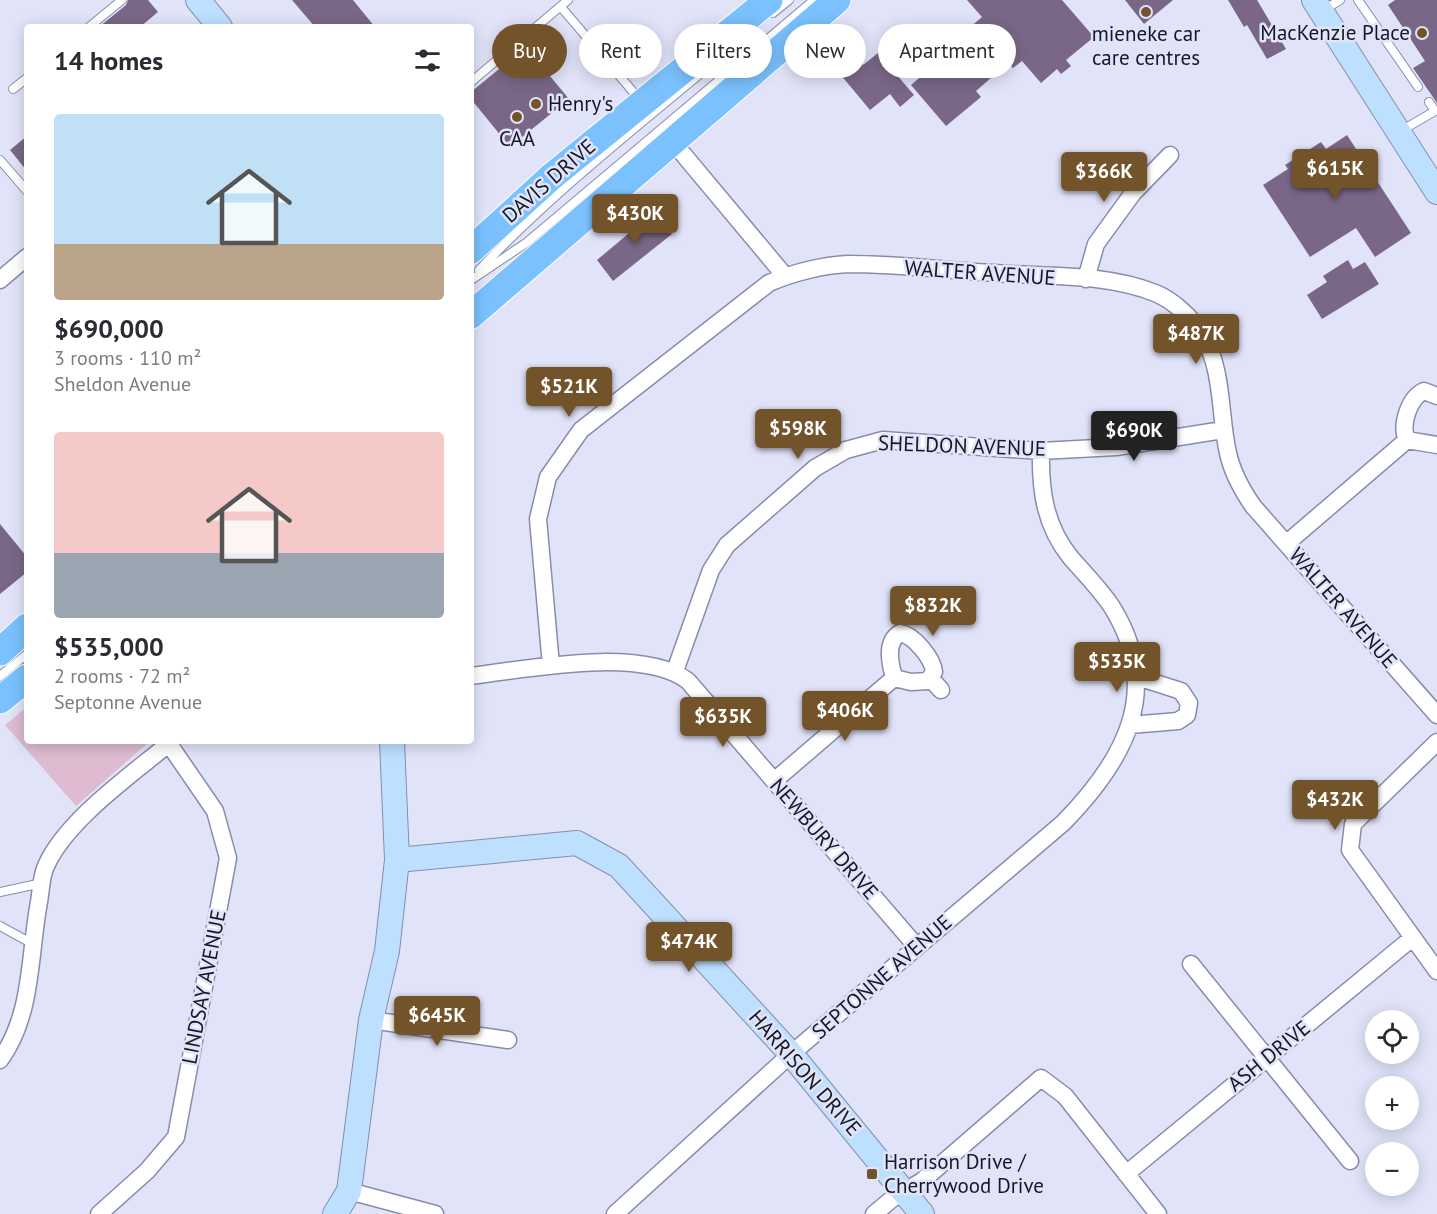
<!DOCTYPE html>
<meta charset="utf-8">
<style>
:root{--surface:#fff;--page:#f7f7f7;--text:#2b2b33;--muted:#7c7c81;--accent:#735329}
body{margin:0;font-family:"PT Sans",sans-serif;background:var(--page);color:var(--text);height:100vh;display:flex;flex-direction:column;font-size:22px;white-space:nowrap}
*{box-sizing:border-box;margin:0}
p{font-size:20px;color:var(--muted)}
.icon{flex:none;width:33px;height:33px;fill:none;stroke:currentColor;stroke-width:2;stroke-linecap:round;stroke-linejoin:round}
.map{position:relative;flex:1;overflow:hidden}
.side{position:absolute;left:24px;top:24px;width:450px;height:720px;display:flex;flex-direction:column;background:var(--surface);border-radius:6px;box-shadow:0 3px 15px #0003}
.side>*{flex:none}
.guide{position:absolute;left:492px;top:24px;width:570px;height:54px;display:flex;gap:12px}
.buttons{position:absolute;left:1365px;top:1010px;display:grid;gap:12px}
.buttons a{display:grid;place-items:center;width:54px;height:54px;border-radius:50%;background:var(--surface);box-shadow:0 3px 15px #0003;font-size:30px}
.price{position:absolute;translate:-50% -51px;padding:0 14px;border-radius:6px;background:var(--accent);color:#fff;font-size:20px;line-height:39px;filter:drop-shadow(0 2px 3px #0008)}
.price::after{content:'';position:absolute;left:50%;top:36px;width:18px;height:14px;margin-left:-9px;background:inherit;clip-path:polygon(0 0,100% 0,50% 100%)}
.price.selected{background:#222;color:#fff}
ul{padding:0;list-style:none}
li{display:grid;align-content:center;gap:12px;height:318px;padding:0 30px}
li span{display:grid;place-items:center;height:186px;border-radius:6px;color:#555}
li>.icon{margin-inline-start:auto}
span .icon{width:108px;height:108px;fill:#fffc;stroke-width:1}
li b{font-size:26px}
h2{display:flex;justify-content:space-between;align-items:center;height:72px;padding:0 30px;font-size:26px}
.pill{padding:0 21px;border-radius:27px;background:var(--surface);box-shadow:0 3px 15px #0003;font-size:21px;line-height:54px}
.pill.selected{background:var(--accent);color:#fff}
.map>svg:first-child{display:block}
</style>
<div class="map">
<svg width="1437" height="1214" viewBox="0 0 1437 1214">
<rect width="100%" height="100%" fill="#e1e4f9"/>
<path fill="#debbd1" d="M27,707V741H150L76,806L5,725Z"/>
<path fill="#7a6787" d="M128,0H148L158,12L140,27H99L126,5Z
M292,0H353L375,27H315Z
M967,0H1062L1094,37L1066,60L1071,66L1061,74L1057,69L1041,83L1022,61L1013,68L1008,63L976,91L981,97L946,126L911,85L946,55L942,51L982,17Z
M1125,0H1173L1144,24Z
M1228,0H1257L1286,49L1267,59L1247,25L1244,27Z
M1395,0H1437V103L1413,68L1425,61L1388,5Z
M526,47L569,99L510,147L471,99V92Z
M878,53L914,95L900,107L890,94L870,110L840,74L859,59L863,65Z
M1347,135L1411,233L1375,257L1356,228L1310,257L1263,185L1288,169L1285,165L1321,142L1326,149Z
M27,136V171L10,150Z
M639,213H655L672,234L613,281L597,260L634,229Z
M1348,260L1353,269L1365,262L1379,284L1322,319L1307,295L1327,282L1323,276Z
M0,524L27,557V572L0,594Z"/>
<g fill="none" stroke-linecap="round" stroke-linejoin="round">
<defs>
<path id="lane" d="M1358,0L1418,87
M561,7L640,100
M1322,11L1340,0
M773,13L789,0
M89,27L122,0
M471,82L568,0
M13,89L27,78
M1399,132L1435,111L1429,102
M0,160L27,191
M479,270C563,182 662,107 754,29
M471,280L526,243L814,0
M0,676L27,654
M0,892L42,883
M0,926L31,943"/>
<path id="street" d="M673,142L785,276
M1086,279L1096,244L1133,193L1170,155
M0,280L27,257
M1407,440C1400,425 1409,398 1424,391L1437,396
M1407,440L1437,445
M1287,543L1407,440
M900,633C914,635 933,659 934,672L928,681L911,682L894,678C890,663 885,642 900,633Z
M551,666L538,519L548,477L581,430L769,283C792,273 823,265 848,264C896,264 945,270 993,273C1045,277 1106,273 1155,293C1173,300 1192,318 1202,334C1224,370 1219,414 1228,453C1232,472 1242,490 1253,506L1437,715
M675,671L711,570L727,545L815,468L846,450L883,440L1041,451L1116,447L1223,430
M471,676C527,669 642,646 688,681L917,947
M931,679L941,690
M1130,725L1178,721L1187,715L1189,703L1181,691L1134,676
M1437,742L1353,824L1350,850L1437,971
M774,781L894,678
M1191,964L1350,1161
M371,1020L508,1040
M0,1060C33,1015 29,955 39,902C41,891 41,876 46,866C66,820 134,773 172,741
M1126,1174L1411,939
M349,1191L435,1214
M99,1214L147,1171L176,1137L228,858L215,811L169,744
M615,1214L791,1054L1063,823C1124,761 1164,691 1112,607C1100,589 1085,574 1071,558C1045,526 1040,491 1041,451
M874,1214L892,1199L922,1181L1041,1078L1065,1096L1158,1214"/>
<path id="secondary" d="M198,0L220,27
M1314,0L1437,192
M397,860L577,843L619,866L791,1054L922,1214
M335,1214L349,1191L371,1020L387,951L397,860L392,741"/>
<path id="primary" d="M471,250L551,177L769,0
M471,315L837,0
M0,652L27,627
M0,700L27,678"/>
</defs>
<use href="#lane" stroke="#888cac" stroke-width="10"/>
<use href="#street" stroke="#888cac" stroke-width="19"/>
<use href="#secondary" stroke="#888cac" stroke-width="26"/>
<use href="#primary" stroke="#fff" stroke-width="29"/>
<use href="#lane" stroke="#fff" stroke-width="8"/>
<use href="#street" stroke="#fff" stroke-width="16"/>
<use href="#secondary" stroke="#bde0fe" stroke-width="24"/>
<use href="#primary" stroke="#7ac1fd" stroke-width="27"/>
</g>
<g fill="#735329" stroke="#e1e4f9" stroke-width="2">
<circle cx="1146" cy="12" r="6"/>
<circle cx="1422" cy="33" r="6"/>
<circle cx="536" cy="104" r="6"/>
<circle cx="517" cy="117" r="6"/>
<rect x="866" y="1168" width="12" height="12" rx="3"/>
</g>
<g text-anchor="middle" stroke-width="5" stroke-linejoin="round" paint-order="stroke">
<g font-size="21" fill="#161724" stroke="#e1e4f9">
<text x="1410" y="40" text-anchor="end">MacKenzie Place</text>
<text x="1146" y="41">mieneke car<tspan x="1146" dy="24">care centres</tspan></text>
<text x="548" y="111" text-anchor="start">Henry's</text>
<text x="517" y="146">CAA</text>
<text x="884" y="1169" text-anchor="start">Harrison Drive /<tspan x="884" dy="24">Cherrywood Drive</tspan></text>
</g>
<g font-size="21" fill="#161724" stroke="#e1e4f9">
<text transform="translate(549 181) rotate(-41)" y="7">DAVIS DRIVE</text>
<text transform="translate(980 273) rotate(4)" y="7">WALTER AVENUE</text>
<text transform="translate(962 446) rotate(2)" y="7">SHELDON AVENUE</text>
<text transform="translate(1343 608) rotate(49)" y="7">WALTER AVENUE</text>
<text transform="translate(824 839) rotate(49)" y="7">NEWBURY DRIVE</text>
<text transform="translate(882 977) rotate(-41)" y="7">SEPTONNE AVENUE</text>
<text transform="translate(204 987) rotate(-79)" y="7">LINDSAY AVENUE</text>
<text transform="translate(1269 1056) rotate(-39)" y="7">ASH DRIVE</text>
<text transform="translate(805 1073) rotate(49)" y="7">HARRISON DRIVE</text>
</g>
</g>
</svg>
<div class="buttons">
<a><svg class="icon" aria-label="locate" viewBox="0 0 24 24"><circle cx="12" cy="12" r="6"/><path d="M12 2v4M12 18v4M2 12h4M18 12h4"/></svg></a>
<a>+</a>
<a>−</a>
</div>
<b class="price" style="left:1335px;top:200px">$615K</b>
<b class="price" style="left:1104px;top:203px">$366K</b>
<b class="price" style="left:635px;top:245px">$430K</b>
<b class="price" style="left:1196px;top:365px">$487K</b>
<b class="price" style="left:569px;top:418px">$521K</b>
<b class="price" style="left:798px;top:460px">$598K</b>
<b class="price selected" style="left:1134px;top:462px">$690K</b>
<b class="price" style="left:933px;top:637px">$832K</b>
<b class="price" style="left:1117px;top:693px">$535K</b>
<b class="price" style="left:845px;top:742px">$406K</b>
<b class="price" style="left:723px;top:748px">$635K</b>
<b class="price" style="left:1335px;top:831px">$432K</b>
<b class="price" style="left:689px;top:973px">$474K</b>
<b class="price" style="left:437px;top:1047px">$645K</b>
<div class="guide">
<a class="pill selected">Buy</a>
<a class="pill">Rent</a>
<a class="pill">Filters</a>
<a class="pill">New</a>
<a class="pill">Apartment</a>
</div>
<section class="side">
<h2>14 homes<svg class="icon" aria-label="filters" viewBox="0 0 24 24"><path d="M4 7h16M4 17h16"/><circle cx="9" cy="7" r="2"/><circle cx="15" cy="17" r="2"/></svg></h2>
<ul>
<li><span style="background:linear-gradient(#bfe0f5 70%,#b9a48a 0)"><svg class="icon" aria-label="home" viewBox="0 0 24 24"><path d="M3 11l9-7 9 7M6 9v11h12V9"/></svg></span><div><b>$690,000</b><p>3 rooms · 110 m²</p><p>Sheldon Avenue</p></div></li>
<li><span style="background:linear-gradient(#f6c9c9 65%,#9aa5b1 0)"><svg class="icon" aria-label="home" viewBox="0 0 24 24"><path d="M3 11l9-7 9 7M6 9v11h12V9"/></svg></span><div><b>$535,000</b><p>2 rooms · 72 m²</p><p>Septonne Avenue</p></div></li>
</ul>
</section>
</div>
